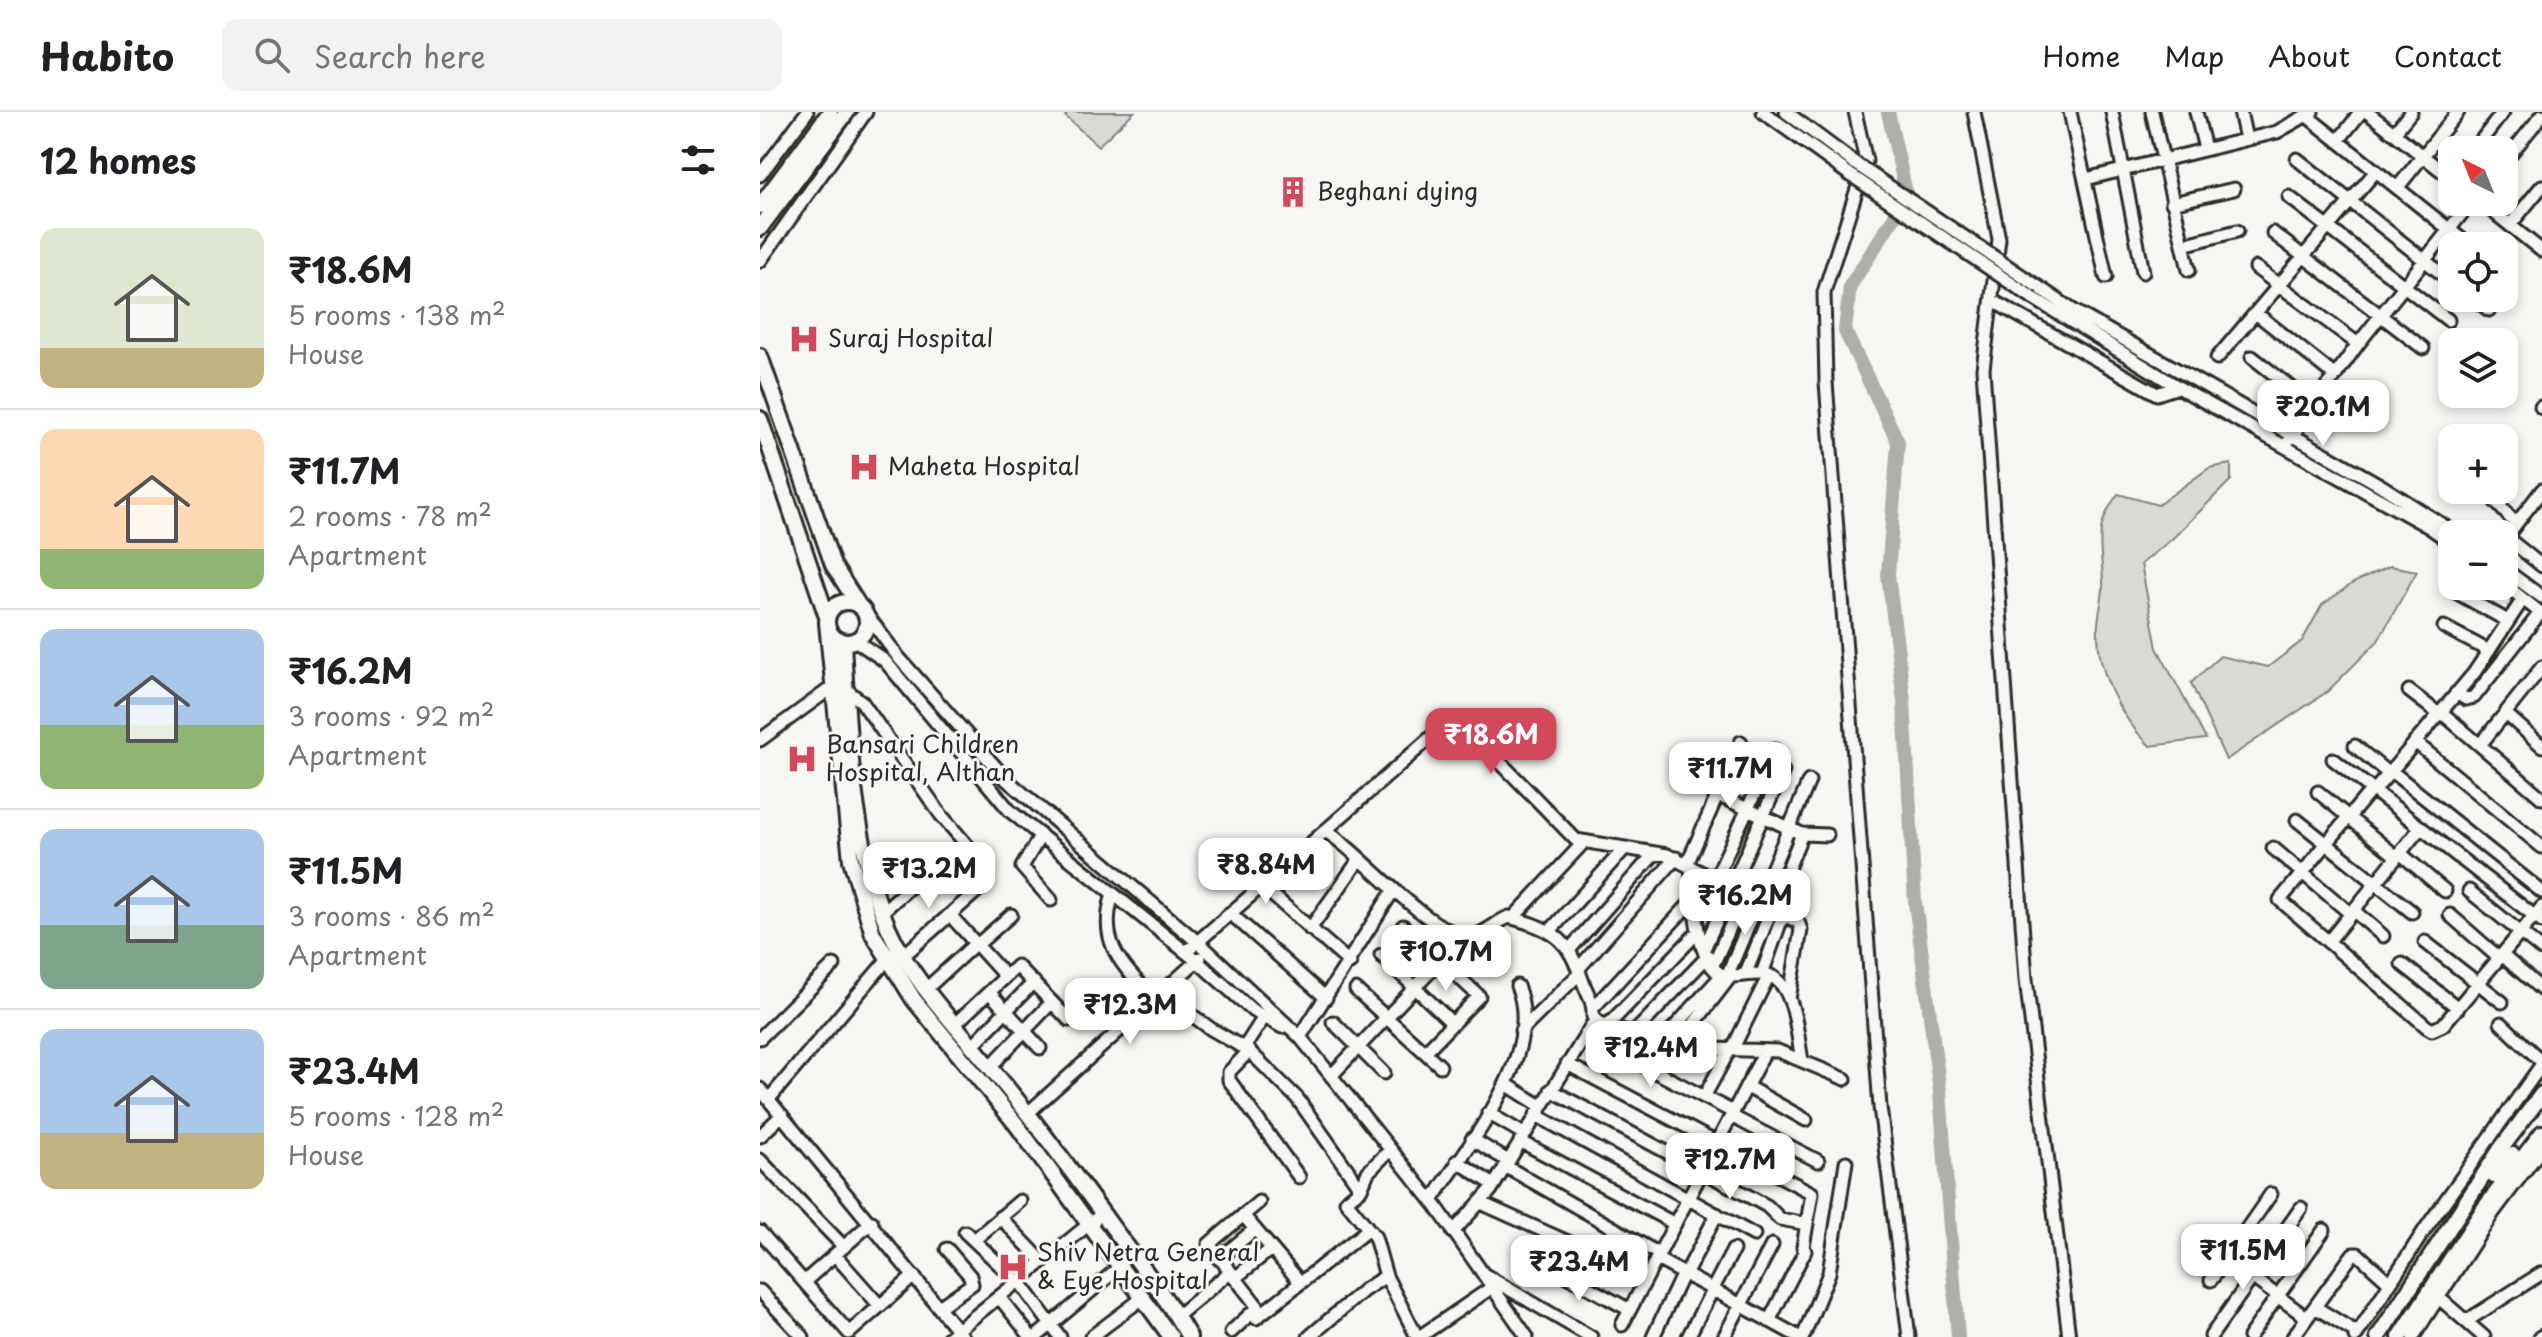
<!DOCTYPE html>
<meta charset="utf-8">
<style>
:root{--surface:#fff;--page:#f2f2f2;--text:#202124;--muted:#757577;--line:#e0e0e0;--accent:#d1495b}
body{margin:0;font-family:"Playpen Sans",sans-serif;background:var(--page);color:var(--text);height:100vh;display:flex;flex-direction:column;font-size:30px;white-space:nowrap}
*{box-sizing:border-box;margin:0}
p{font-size:26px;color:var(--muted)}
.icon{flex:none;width:44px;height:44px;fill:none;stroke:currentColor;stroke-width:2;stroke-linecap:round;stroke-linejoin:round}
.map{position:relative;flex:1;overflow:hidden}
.side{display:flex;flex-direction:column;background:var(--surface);width:760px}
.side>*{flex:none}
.needle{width:52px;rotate:317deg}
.buttons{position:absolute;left:1678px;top:24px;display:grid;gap:16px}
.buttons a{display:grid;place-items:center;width:80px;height:80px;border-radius:16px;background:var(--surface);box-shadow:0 4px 12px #0003;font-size:40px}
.price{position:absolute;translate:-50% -68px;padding:0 18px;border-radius:16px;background:#fff;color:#222;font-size:26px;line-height:52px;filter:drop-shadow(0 2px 4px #0008)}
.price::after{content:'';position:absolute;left:50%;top:48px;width:24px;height:18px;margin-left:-12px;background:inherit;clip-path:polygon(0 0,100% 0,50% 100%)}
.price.selected{background:var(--accent);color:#fff}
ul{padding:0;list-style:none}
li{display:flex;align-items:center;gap:24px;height:200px;padding:0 40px}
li+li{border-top:2px solid var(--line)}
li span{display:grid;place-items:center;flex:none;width:224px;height:160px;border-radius:16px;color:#555}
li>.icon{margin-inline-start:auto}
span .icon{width:96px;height:96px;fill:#fffc;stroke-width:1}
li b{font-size:34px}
h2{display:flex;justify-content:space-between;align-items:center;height:96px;padding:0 40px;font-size:34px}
header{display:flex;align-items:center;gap:48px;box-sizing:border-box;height:112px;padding:0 40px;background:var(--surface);border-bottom:2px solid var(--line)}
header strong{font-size:38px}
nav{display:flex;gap:44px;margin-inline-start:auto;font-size:28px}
.search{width:560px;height:72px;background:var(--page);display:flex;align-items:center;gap:20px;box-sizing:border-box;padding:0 28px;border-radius:16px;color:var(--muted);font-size:30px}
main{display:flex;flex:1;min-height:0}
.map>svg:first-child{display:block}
</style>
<header>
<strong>Habito</strong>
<div class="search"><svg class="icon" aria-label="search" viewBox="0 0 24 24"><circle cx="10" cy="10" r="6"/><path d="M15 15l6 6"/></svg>Search here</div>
<nav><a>Home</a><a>Map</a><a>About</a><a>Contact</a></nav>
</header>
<main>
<section class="side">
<h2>12 homes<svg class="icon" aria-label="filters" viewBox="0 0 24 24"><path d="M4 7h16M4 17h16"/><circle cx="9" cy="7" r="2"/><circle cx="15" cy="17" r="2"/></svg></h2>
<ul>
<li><span style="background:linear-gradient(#dfe7d0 75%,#c2b280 0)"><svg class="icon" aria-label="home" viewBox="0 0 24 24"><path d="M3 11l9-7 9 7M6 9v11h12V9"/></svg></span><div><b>₹18.6M</b><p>5 rooms · 138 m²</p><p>House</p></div></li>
<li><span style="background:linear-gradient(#ffd9b3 75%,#8fb573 0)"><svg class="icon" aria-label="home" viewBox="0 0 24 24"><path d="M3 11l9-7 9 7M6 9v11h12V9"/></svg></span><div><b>₹11.7M</b><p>2 rooms · 78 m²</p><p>Apartment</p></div></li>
<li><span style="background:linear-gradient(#a9c7e8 60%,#8fb573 0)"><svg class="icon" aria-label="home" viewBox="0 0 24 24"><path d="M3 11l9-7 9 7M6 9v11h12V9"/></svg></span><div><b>₹16.2M</b><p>3 rooms · 92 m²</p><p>Apartment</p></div></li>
<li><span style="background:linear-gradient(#a9c7e8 60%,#7fa58c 0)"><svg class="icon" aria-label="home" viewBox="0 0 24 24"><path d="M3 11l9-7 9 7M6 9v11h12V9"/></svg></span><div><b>₹11.5M</b><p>3 rooms · 86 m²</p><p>Apartment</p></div></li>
<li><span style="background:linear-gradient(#a9c7e8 65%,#c2b280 0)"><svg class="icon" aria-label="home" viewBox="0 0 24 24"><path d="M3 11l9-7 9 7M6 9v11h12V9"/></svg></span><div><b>₹23.4M</b><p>5 rooms · 128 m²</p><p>House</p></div></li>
</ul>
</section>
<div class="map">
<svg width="1782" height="1225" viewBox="0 0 1782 1225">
<rect width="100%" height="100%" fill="#f6f6f2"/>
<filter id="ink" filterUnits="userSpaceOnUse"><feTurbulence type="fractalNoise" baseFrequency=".0125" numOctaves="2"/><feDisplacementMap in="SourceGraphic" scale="16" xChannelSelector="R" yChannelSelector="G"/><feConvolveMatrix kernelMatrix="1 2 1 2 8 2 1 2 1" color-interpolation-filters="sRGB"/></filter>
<g filter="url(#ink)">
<path fill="#d9d9d5" stroke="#828280" stroke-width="2" d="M309,0H374L338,34L305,4Z
M1471,352V368L1412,427L1381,452L1397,536L1446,627L1390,634C1359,604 1335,557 1338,512C1339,498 1344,484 1343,469C1341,430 1333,416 1358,382L1398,393L1449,356Z
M1630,454L1657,459L1618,529L1568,579L1466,648L1431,571L1460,544L1508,555L1542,529L1562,493L1593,471Z"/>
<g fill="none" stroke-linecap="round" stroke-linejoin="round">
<path stroke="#aeaeab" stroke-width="14" d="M1128,0L1147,85L1090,174L1085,219L1138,330L1128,463L1144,589L1155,790L1180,980L1198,1225"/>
<defs>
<path id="minor" d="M1003,0L1089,62
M1026,0L1096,52
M1095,0L1106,49L1064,180L1066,270L1120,995L1149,1225
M1214,0L1239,127L1223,257L1266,867L1309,1225
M1310,0L1346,165
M1352,0L1383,160
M1392,0L1429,158
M1436,0L1445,37
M1480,0L1486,27
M1607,0L1692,67
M1547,4L1710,134
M1634,21L1651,0
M1578,29L1601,0
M1714,38L1743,0
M1537,47L1692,170
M1744,50L1782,3
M0,63L47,0
M1326,67L1517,20L1552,0
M1638,75L1698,0
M1529,85L1688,208
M1721,90L1782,139
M1412,91L1474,77
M1750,113L1782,74
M1513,121L1663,236
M1423,133L1477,119
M0,149L106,0
M1496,156L1598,232
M1277,174L1314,199L1620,373L1697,422
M1273,186L1418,275L1669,415L1692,431
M1713,186L1729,198
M1233,189L1397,282L1418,275
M1497,202L1574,263
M1492,245L1552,292
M1457,246L1616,59
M1781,295L1782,296
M1529,328L1598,232L1711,90
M1725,378L1755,411
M1782,378L1746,425L1782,454
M1744,457L1782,485
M1744,472L1782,502
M1692,478L1748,509
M104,499L139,546L247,668L448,839L540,925L676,1094L767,1225
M1684,515L1729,539
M95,528L125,549L250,699L437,849L492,898L522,915
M83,575L102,590L181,703L212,739
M1649,579L1679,602
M1696,581L1706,587L1714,585L1780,501
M1681,600L1782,686
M1745,601L1782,634
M0,628L78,571
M1655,630L1782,735
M1720,633L1782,555
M1595,634L1629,662
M1573,647L1782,810
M1631,659L1782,780
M1612,677L1520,788L1667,915L1672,918L1683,913L1782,795
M1614,679L1714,561L1763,487
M1558,680L1637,745
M957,683L1042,722L1067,723
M1537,708L1652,800
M565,719L680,617L694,610L702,611L816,728L907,743L1038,810L1041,818L1029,887
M281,723L262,755L291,788
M1513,736L1591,802
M1640,741L1685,779
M927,752L981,630
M931,754C933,778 935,862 968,864C983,865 1004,857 1016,867C1036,883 1037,924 1042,948
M955,767L1015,638
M502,774L590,851
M1709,779L1782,838
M353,782C337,833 363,853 395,889
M1594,799L1623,824
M122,800L172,755
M470,801L566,886
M190,803L245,864
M1690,803L1739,846
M753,806L824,730
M643,814L719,884L665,940
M550,817L599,748
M790,819L865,736
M1568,830L1661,715
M1665,830L1742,890
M217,833L251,803
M810,837L895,741
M944,837L1023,659
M426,840L565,719C597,735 679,836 716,823C728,819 738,809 749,805C795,818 807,825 823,870C828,884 834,890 833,905L840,911L919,936L1018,939L1085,967
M621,843L693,912
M1742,843L1782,878
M143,844L218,778
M1642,852L1698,896
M953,853L985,782
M819,856L916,746
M1002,862L1023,803
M985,863L1042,722
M967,864L1049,669
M166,877L216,831
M596,878L680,954
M229,880L280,936
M403,882L451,917L489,939L537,986L601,1077L586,1089L615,1125L626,1164L657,1225
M834,895L933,788
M573,910L624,961
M1741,911L1782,950
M195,912L257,854L309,908
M847,914L937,821
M761,919L820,861
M874,921L948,844
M825,923L973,1000
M540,925L633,779
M0,926L74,853
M900,931L962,863
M213,933L274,870
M916,935L971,864
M484,936L504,905
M972,938L1009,863
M489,939L469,960V968L539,1065
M807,952L1052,1081L1043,1135L1045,1139L1009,1209
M230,955L292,890
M571,964L682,847
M746,972L781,994
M986,974L1046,1008
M0,977L203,1225
M791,978L1007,1094L1020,1107L1047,1112
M944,985L970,937
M9,987L132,842
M268,1001L440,846
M728,1001L764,1022
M776,1003L994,1123
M971,1004L1058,1049
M0,1024L22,1003
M712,1027L748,1049
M760,1029L915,1112
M0,1048L84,1135
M697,1049L734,1073
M745,1054L899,1142
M601,1077L608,1060L629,1039
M672,1089C706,1035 786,942 757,874
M721,1091L819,1135L884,1171
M483,1103L540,1170
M240,1105L283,1150
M0,1120L89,1221L154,1164
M205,1120L258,1170
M693,1120L731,1078L835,908
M1441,1127L1547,1206
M214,1128L260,1089
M75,1143L120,1194
M459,1147L495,1117
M897,1147L1039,1225
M785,1152L870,1198
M725,1163L831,1225
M925,1163L957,1102
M475,1166L511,1137
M1451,1168L1511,1082
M45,1169L112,1110
M259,1169L300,1225
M0,1179L43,1225
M239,1185L271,1225
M1678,1185L1724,1225
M179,1195L212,1172L210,1164L187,1137
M1555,1195L1597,1221
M417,1204L470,1160
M496,1206L606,1119
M1708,1208L1782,1161
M862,1213L1005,939
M471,1220L498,1195L449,1132L499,1090
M1451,1224L1541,1096
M189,1225L343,1101
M276,1225L361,1154
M331,1225L384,1185
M549,1225L604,1178L626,1164
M659,1225L731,1176
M893,1225L923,1161
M928,1225L973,1138
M964,1225L1012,1133
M1043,1225L1069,1161L1086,1050
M1489,1225L1564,1118
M1533,1225L1593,1142H1598L1630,1171
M1595,1225L1666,1116L1782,952
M1653,1225L1733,1101L1782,1036
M1780,1225L1782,1224"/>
<path id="major" d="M0,94L70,0
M0,116L87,0
M0,244L73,453L99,494
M0,307L67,505
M67 510a20 20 0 1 1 40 0a20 20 0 1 1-40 0Z
M67,511L91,748L113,822L154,888L256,1012L411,1225
M83,529C87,616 93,735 128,815C153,872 201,918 239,966C279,1014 316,1065 353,1116C379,1151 407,1186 429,1225
M1734,1064L1753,1043
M1618,1225L1740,1038L1782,982
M1640,1225L1723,1098L1782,1021"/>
</defs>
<use href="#minor" stroke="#2b2b2b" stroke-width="17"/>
<use href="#major" stroke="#2b2b2b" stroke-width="20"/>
<use href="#minor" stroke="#f6f6f2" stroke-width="11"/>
<use href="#major" stroke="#f6f6f2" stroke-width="14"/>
<defs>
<path id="minor-bridge" d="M1096,52L1277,174
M1089,62L1273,186"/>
</defs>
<use href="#minor-bridge" stroke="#2b2b2b" stroke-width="17" stroke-linecap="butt"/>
<use href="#minor-bridge" stroke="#f6f6f2" stroke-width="11"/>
</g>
</g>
<defs>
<symbol id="building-bare" viewBox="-9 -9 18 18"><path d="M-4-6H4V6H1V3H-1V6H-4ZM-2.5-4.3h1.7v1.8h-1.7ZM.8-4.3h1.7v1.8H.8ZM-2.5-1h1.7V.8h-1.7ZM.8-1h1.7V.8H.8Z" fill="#d1495b" stroke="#f6f6f2" stroke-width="2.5" paint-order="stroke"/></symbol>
<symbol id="hospital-bare" viewBox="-9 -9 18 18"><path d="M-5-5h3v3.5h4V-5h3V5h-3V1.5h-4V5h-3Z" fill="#d1495b" stroke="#f6f6f2" stroke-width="2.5" paint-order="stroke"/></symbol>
</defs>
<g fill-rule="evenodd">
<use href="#building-bare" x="511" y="58" width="44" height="44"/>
<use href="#hospital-bare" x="22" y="205" width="44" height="44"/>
<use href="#hospital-bare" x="82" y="333" width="44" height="44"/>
<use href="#hospital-bare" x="20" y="625" width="44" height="44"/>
<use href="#hospital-bare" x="231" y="1133" width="44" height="44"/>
</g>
<g text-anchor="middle" stroke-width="6" stroke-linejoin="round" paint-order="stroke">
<g font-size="24" fill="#2b2b2b" stroke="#f6f6f2" text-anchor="start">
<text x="557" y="88">Beghani dying</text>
<text x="68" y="235">Suraj Hospital</text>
<text x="128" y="363">Maheta Hospital</text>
<text x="66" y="641">Bansari Children<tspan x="66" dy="28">Hospital, Althan</tspan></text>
<text x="277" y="1149">Shiv Netra General<tspan x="277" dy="28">&amp; Eye Hospital</tspan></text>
</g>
</g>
</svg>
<div class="buttons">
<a><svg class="needle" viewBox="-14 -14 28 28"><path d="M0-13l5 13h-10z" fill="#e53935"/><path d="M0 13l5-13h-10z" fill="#757577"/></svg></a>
<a><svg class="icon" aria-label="locate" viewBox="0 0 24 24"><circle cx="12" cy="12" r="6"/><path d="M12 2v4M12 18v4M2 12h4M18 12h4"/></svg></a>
<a><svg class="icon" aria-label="layers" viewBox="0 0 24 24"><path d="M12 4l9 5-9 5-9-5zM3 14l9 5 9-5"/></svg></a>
<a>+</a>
<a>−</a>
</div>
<b class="price" style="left:1563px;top:336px">₹20.1M</b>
<b class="price selected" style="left:731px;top:664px">₹18.6M</b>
<b class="price" style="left:970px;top:698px">₹11.7M</b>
<b class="price" style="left:506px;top:794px">₹8.84M</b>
<b class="price" style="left:169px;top:798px">₹13.2M</b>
<b class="price" style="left:985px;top:825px">₹16.2M</b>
<b class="price" style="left:686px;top:881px">₹10.7M</b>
<b class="price" style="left:370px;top:934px">₹12.3M</b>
<b class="price" style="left:891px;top:977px">₹12.4M</b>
<b class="price" style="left:970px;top:1089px">₹12.7M</b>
<b class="price" style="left:1483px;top:1180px">₹11.5M</b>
<b class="price" style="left:819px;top:1191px">₹23.4M</b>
</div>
</main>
